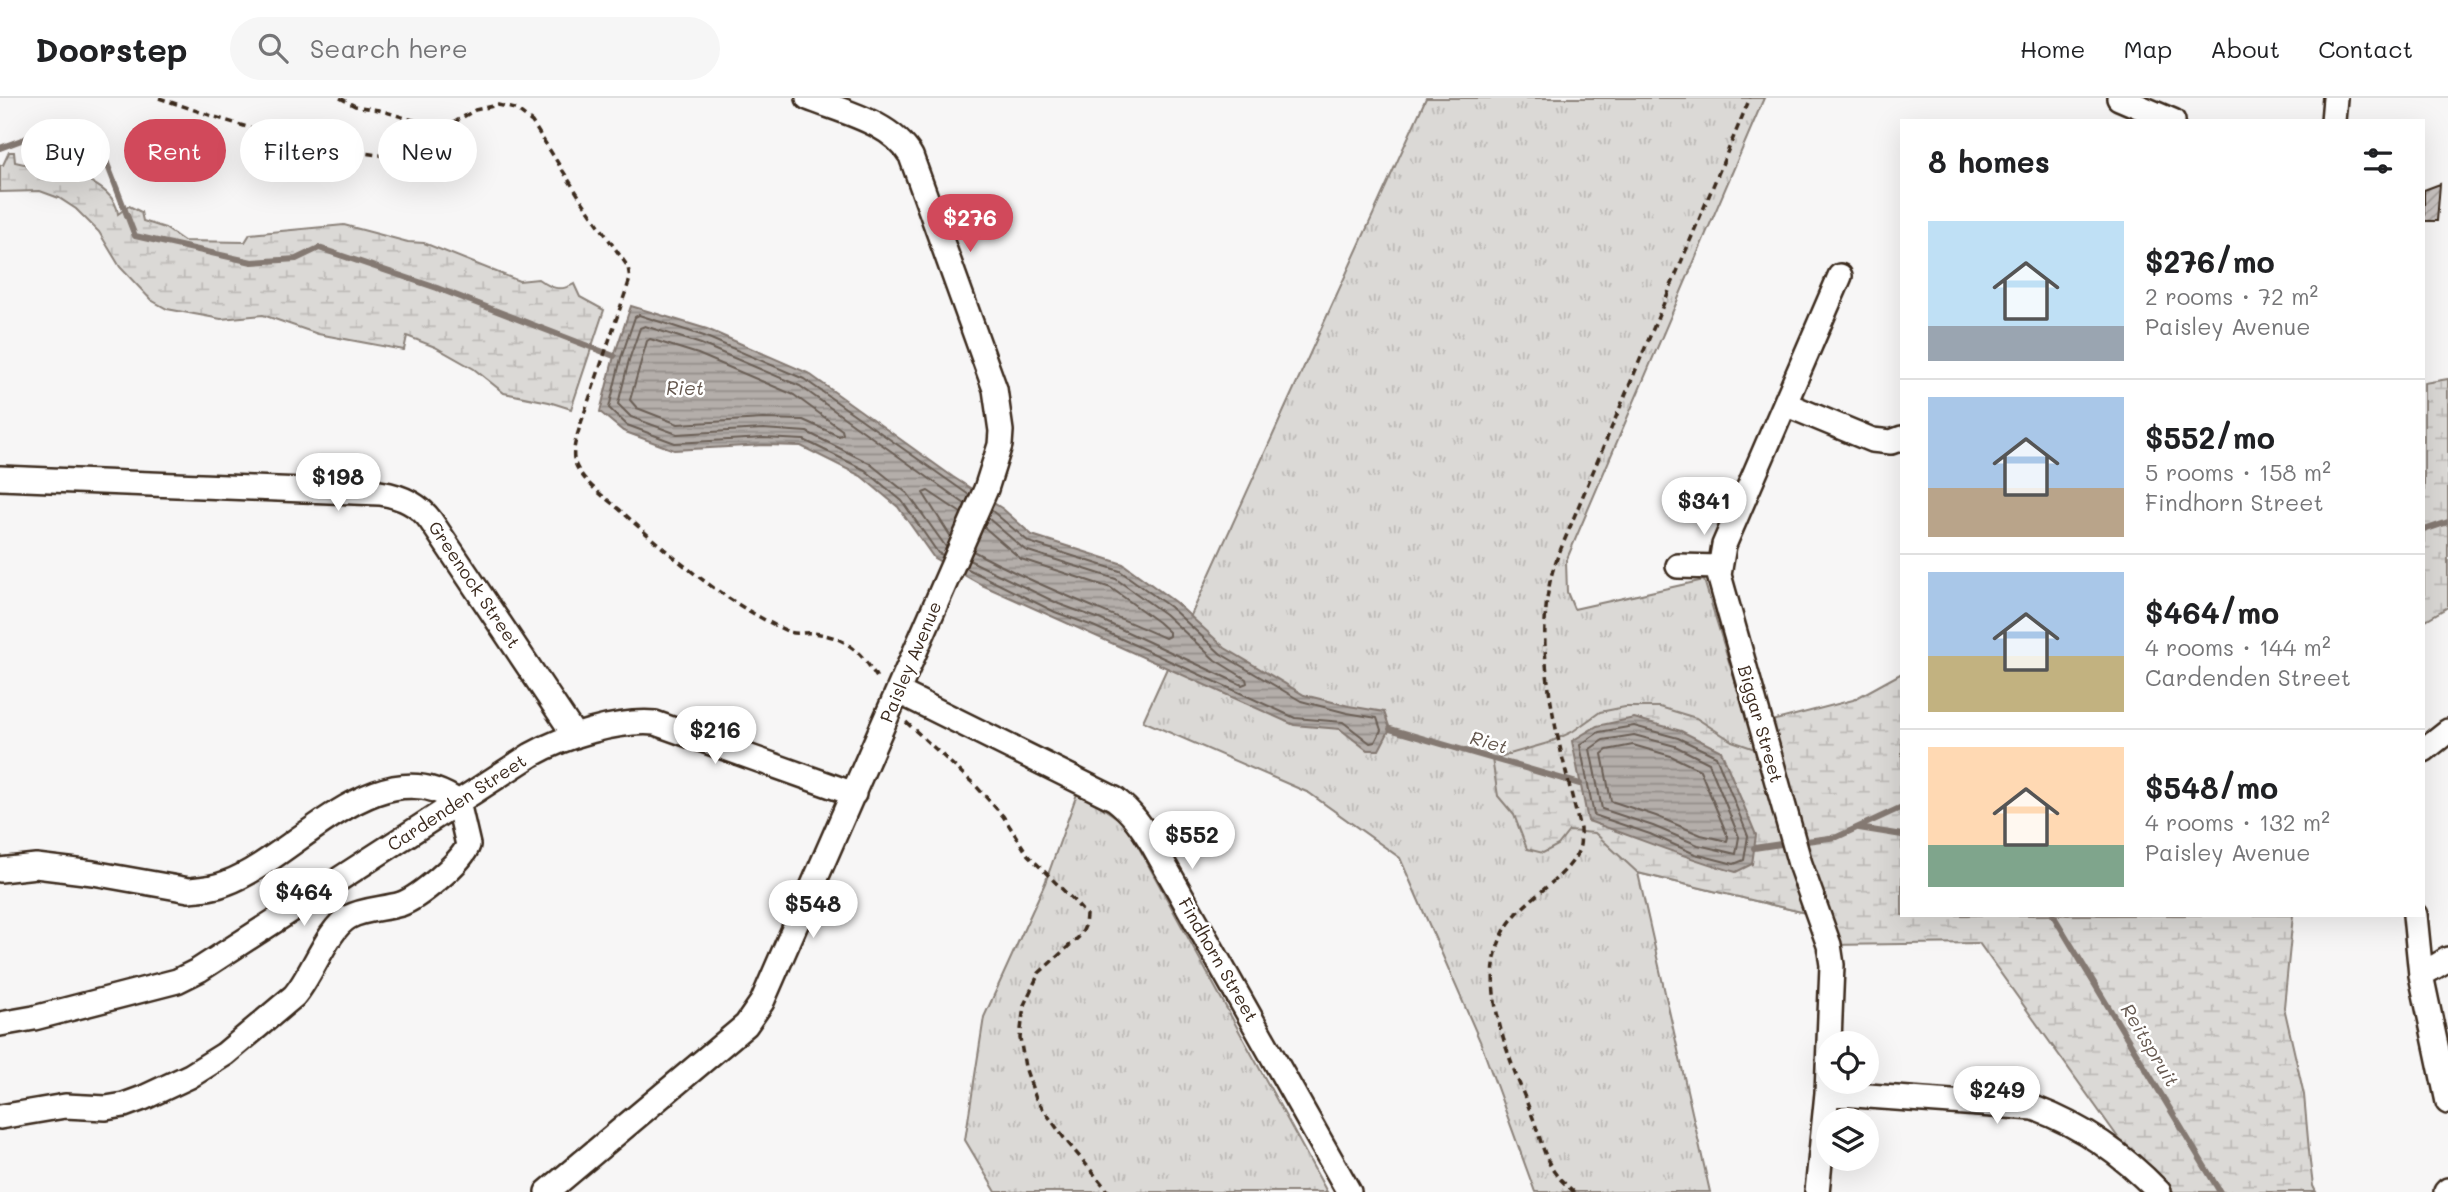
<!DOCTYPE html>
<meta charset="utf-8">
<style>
:root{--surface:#fff;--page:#f6f6f6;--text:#202124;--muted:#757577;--line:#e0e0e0;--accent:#d1495b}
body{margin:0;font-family:Mali,sans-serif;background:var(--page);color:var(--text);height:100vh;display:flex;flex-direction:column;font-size:26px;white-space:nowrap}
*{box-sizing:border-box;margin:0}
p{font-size:23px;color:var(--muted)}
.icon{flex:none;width:38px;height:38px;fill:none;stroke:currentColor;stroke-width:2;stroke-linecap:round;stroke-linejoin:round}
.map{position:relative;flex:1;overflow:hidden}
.side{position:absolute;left:1900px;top:21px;width:525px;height:798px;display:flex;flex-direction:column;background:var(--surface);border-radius:0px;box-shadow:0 7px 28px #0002}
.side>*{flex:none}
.top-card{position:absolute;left:21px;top:21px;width:665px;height:63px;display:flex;gap:14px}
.controls{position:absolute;left:1816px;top:933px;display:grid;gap:14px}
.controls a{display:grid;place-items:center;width:63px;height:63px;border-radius:50%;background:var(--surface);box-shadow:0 7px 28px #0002;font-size:35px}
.price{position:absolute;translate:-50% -60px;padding:0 16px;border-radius:24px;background:#fff;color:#222;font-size:23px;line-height:46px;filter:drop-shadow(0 2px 4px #0008)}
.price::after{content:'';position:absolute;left:50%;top:42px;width:21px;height:16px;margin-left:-10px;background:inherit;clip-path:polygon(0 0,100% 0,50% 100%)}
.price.selected{background:var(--accent);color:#fff}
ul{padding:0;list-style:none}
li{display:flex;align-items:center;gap:21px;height:175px;padding:0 28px}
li+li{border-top:2px solid var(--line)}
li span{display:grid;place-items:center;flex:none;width:196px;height:140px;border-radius:0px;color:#555}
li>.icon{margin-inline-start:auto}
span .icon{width:84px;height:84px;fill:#fffc;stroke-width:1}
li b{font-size:30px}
h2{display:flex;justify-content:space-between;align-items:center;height:84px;padding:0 28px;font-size:30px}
.pill{padding:0 24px;border-radius:32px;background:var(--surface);box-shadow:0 7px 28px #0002;font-size:24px;line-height:63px}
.pill.selected{background:var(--accent);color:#fff}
header{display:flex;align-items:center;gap:42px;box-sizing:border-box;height:98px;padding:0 35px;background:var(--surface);border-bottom:2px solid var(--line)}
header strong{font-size:33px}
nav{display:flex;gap:38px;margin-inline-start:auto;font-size:24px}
.search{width:490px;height:63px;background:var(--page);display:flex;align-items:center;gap:18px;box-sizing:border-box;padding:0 24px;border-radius:38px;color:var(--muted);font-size:26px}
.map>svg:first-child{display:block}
</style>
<header>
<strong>Doorstep</strong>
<div class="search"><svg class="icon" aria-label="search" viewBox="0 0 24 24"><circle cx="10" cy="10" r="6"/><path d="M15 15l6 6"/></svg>Search here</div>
<nav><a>Home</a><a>Map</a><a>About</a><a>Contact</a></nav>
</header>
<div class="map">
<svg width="2448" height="1094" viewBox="0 0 2448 1094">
<defs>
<pattern id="grass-tufts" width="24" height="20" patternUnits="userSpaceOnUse" patternTransform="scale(1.75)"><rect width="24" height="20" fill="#dbd9d6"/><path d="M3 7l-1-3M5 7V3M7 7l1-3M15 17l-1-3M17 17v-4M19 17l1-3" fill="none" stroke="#bdbab7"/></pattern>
<pattern id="wetland-marsh" width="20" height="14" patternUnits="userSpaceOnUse" patternTransform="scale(1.75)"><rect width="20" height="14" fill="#dbd9d6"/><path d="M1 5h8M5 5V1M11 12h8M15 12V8" fill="none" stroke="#bdbab7"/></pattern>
<pattern id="water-rules" width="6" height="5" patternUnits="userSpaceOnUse" patternTransform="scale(1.75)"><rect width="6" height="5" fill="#b4aeaa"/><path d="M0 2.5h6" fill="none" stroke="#948e8a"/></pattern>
<pattern id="building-hatch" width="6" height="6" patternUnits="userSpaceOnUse" patternTransform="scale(1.75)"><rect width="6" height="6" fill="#c9c3c1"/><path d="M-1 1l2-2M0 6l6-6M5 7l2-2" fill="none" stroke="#a49f9c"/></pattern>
</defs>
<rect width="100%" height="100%" fill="#f7f6f6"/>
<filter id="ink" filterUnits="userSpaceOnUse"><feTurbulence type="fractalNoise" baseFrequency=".0143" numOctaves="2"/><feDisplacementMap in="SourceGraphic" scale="14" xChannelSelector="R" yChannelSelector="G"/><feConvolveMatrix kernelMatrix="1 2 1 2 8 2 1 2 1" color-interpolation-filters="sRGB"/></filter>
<g filter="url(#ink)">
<path fill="url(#grass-tufts)" stroke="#8b827a" stroke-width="2" d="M1426,0H1764L1566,463L1567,494L1574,511L1704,482L1806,815L1638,775L1710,1094H1535L1480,943L1400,760L1309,695L1143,623Z
M1078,693L1126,726L1327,1094H996L965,1042L984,919L1045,785Z"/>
<path fill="url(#wetland-marsh)" stroke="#8b827a" stroke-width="2" d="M9,54H14L15,64L24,66L44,63L49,67L76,65L83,69L79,77C94,86 116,95 118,116L129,108L141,114L143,123L165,130L184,143L245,144L250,136L344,127L408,144L424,145L519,183L538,181C551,190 560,194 574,186L580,199L604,212L571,311L549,304L504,295L474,271L435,249L407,238L404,252L318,236L263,217L221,221L167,211L151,202L120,169L99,134L76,111L59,100L40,93L0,94V67H3Z
M2448,281V509L2424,523V285Z
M1902,575V817H2293L2284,909L2304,997L2310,1064L2313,1088L2316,1094H2157L1979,845L1829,847L1760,626L1853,602Z
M1625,609H1660L1696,620L1732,643L1755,651L1806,815L1638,775L1595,735L1569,733L1558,747L1543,755L1527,751L1514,717L1498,698L1492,661L1548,645L1572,634L1600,614Z"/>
<path fill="url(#water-rules)" stroke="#847972" stroke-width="2" d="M631,208L707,231L808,275L953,379L1003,411L1032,437L1123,466L1175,504L1225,550L1304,597L1349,608L1384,614L1390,631L1379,652H1367L1340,631L1294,627L982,487L934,460L898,409L861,378L801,348L764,347L674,352L623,333L600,314L614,258Z
M1634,620L1681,633L1721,653L1756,737L1752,766L1736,774C1685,760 1638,740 1588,723L1572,643L1597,628Z"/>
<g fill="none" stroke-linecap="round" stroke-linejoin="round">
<path stroke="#6b5f56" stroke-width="2" d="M650,241L698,256L794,297L842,332L843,336L839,338L803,322L763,321L678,326L637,310L630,302L647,243Z
M951,439L923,395L928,393L961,415
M946,449L908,396L869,365L807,334L763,331L677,336L631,319L618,306L629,262L640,230L645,228L701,246L800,288L965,406
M973,453C1035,487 1101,511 1165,540L1169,538V534L1158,524L1111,490L1021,461L984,429
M943,457L938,455L902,403L865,372L804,342L764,340L675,345L627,327L609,310L621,260L635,219L639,217L704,238L804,281L969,397
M969,462L1059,506L1097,520L1242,587L1247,585L1246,581L1215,562L1165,516L1116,481L1025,452L988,420
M966,470L1055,514L1093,528L1295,620L1343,624L1370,645L1375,644L1381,632L1377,620L1347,615L1301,603L1221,556L1170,509L1120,473L1029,444L991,412
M1634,628L1678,640L1716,658L1748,738L1744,762L1734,766L1695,756L1650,736L1594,717L1580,647L1599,634Z
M1634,637L1675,648L1709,665L1739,739L1736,756L1698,747L1653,728L1602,711L1590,651L1603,642Z
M1633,647L1671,658L1700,672L1728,739L1727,743L1701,737L1656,718L1611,703L1602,656L1607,652Z"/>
<path stroke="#847972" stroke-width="6" d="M0,50L43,34L75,37L103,55L135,138L252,164L296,161L319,150L437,190L614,258
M2424,432L2448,424
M1390,631L1580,686
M1859,730L1902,737
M1799,744L1837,739L1902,709
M1754,750L1788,745
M2053,817L2220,1094"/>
</g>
<path fill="url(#building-hatch)" stroke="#3b2a1e" stroke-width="2" d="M2440,86L2437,123H2424V92Z"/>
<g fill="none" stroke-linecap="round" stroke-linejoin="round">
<defs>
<path id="minor" d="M2119,0L2173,23
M2333,23L2335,0
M1785,306L1872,342L1891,344L1902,340
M0,380L380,395C400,398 419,406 431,423L575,638
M1678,468L1720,469
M899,594L1115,701C1132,714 1142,729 1153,747L1349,1094
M2424,652L2448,633
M0,772L36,768L93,775L189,792C201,791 215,790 226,785C295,760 379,647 458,704L468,747C462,764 418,800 401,806C384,811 364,811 349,819C327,831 312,878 294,898L225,956L190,978L143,1000L124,1007L106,1010L65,1008L0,1019
M2415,817L2421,877L2448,1004
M2421,877L2448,861
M0,926L34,920L177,883L199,872L531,657C565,638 617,622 655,625L854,696
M1827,995L2034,1010C2084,1029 2122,1056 2159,1094
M547,1094L746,927L762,904L986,391L1000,347L1001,333L995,291L911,58C891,24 843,14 808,0
M1817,1094L1827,995L1832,867L1829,847L1800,766L1719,477L1724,447L1840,178
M2446,1094L2448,1092"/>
</defs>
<use href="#minor" stroke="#3b2a1e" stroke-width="28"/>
<path stroke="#3b2a1e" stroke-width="3.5" stroke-dasharray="7 5" stroke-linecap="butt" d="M159,0C221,21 283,43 347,52C365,55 383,60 401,55C415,51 431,39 443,31
M340,0L355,8L379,12L443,31L475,12L498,7L515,11L532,24L582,103L628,169L630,181L580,328C577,339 571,353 575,365C582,383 604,399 619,411C669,457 724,504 787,533C795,537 804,534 813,535C848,539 862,555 879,583
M906,624L976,688L1003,718L1028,757L1074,803L1086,817L1085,828L1081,837L1039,875L1024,907L1020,940L1025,969L1036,1001L1064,1040L1109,1094
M1574,1094C1568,1088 1560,1082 1555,1075C1545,1062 1539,1036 1533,1020C1512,966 1473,885 1506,830C1523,800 1574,777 1580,747C1581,742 1580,736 1580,731C1561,650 1532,562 1551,479C1556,459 1567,438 1574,419L1750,0"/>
<use href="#minor" stroke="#fff" stroke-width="23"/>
</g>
</g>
<g text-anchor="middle" stroke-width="5" stroke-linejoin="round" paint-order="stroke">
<g font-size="18" fill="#3b2a1e" stroke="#fff">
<text transform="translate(474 487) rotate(56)" y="6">Greenock Street</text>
<text transform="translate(911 564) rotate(-67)" y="6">Paisley Avenue</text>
<text transform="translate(1760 626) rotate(74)" y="6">Biggar Street</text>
<text transform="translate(457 705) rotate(-33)" y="6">Cardenden Street</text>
<text transform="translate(1218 862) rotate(60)" y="6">Findhorn Street</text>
</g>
<g font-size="19" font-style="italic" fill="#65584f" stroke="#fff">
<text x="685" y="297">Riet</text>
<text transform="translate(1489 644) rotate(16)" y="7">Riet</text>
<text transform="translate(2150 947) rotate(59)" y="7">Reitspruit</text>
</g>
</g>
</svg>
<div class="controls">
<a><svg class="icon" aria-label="locate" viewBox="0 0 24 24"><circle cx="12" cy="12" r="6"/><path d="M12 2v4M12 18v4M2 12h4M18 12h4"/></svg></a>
<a><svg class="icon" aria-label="layers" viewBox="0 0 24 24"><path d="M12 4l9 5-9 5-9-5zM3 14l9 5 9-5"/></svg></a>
</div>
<b class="price selected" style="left:970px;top:156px">$276</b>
<b class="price" style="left:338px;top:415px">$198</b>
<b class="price" style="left:1704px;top:439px">$341</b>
<b class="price" style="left:715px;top:668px">$216</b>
<b class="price" style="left:1192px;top:773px">$552</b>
<b class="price" style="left:304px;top:830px">$464</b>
<b class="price" style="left:813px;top:842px">$548</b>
<b class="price" style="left:1997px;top:1028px">$249</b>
<div class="top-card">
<a class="pill">Buy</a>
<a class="pill selected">Rent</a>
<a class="pill">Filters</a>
<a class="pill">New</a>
</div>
<section class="side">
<h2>8 homes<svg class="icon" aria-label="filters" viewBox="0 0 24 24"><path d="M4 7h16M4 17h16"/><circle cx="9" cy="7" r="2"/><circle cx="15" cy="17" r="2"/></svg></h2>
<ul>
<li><span style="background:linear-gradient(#bfe0f5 75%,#9aa5b1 0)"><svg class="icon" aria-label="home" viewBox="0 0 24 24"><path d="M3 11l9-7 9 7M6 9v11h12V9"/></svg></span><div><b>$276/mo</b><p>2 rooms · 72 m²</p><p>Paisley Avenue</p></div></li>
<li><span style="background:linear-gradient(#a9c7e8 65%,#b9a48a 0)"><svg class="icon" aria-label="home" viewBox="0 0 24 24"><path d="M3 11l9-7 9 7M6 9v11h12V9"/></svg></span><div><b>$552/mo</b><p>5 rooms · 158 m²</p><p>Findhorn Street</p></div></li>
<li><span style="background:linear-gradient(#a9c7e8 60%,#c2b280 0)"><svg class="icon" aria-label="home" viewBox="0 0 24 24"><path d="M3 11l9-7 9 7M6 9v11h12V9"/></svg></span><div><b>$464/mo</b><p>4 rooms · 144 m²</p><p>Cardenden Street</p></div></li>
<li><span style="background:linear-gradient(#ffd9b3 70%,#7fa58c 0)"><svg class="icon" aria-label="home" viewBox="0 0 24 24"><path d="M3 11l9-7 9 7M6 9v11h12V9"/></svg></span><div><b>$548/mo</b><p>4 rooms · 132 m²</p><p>Paisley Avenue</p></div></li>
</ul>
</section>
</div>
